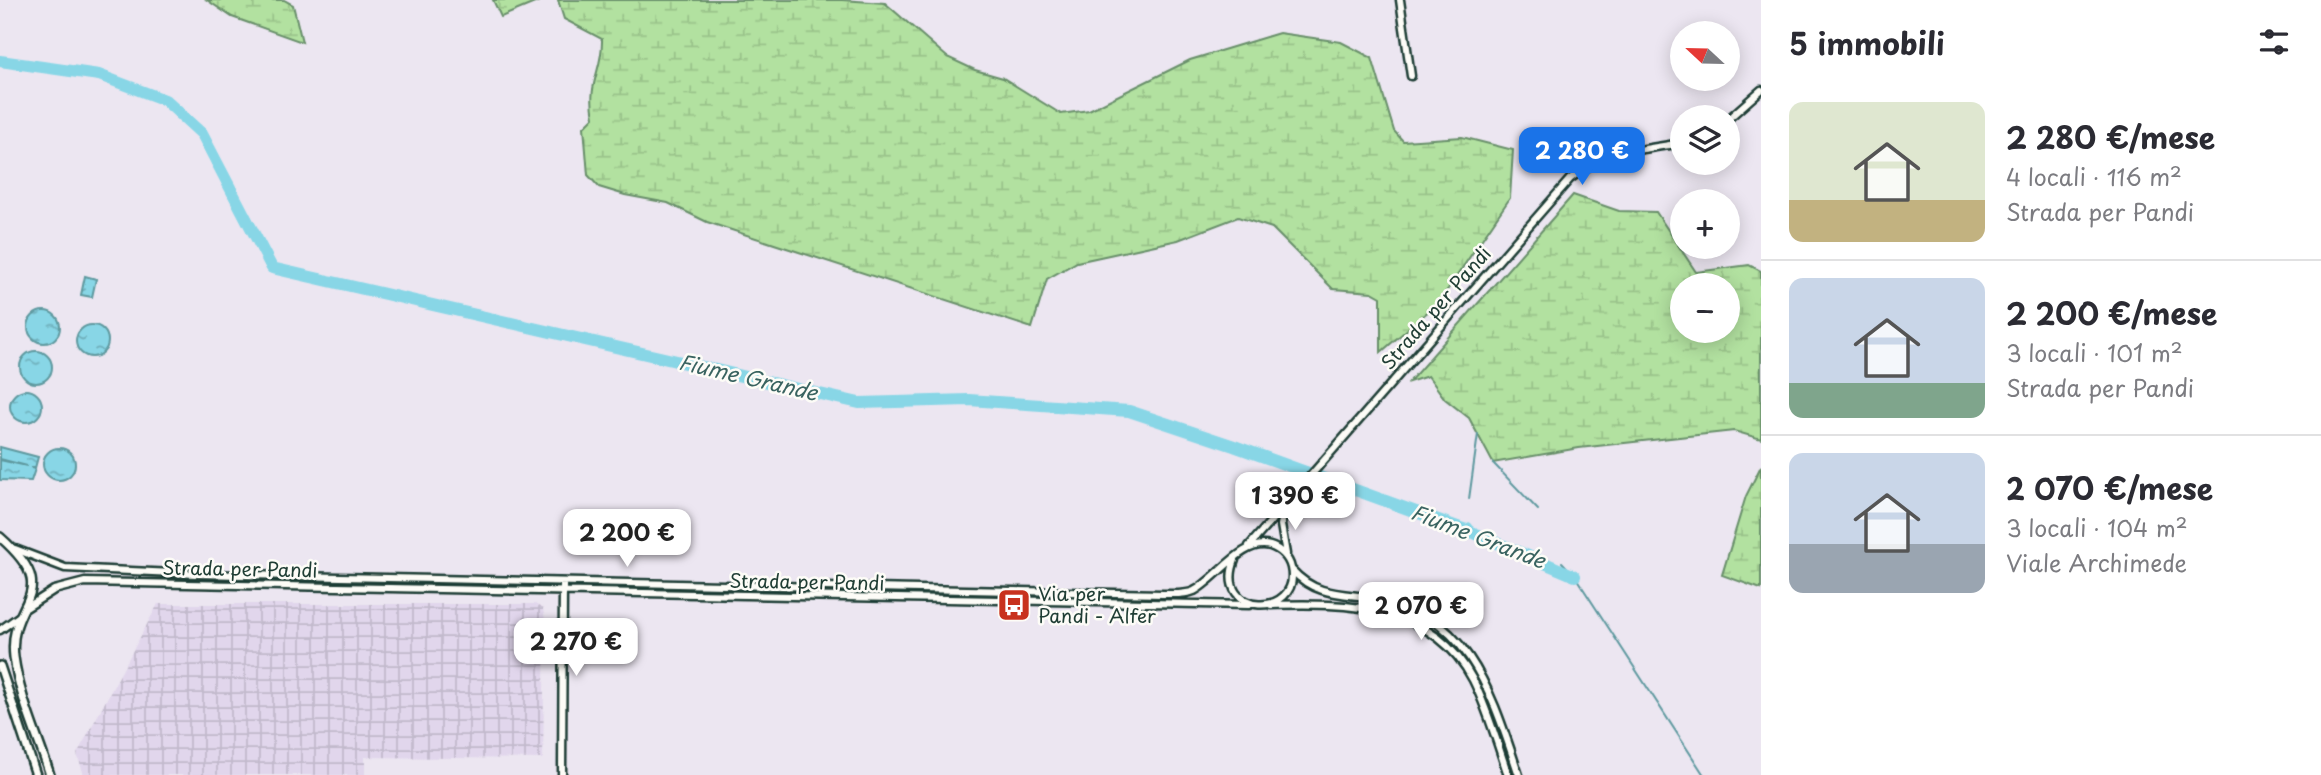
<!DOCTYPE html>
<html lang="it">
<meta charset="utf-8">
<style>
:root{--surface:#fff;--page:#f7f7f7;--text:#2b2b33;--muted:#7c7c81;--line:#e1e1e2;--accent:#1a73e8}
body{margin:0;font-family:"Playpen Sans",sans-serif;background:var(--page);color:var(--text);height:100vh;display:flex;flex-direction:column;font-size:26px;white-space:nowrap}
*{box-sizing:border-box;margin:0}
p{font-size:23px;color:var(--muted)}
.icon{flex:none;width:38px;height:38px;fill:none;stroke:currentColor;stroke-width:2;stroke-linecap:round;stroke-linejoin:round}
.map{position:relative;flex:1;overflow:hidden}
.panel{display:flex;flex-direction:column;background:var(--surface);width:560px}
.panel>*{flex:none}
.needle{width:46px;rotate:292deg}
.tools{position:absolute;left:1670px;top:21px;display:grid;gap:14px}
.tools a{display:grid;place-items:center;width:70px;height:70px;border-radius:50%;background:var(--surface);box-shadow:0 4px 18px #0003;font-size:35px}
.price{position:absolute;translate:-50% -60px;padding:0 16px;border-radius:14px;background:#fff;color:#222;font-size:23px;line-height:46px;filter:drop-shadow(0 2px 4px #0008)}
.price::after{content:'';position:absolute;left:50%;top:42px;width:21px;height:16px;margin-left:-10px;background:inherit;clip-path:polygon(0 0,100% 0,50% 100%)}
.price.current{background:var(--accent);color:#fff}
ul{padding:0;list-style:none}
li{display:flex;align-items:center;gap:21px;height:175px;padding:0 28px}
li+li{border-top:2px solid var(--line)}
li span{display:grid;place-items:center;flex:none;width:196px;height:140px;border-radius:14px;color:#555}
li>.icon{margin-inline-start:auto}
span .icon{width:84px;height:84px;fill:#fffc;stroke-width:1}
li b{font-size:30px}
h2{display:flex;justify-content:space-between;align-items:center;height:84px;padding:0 28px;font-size:30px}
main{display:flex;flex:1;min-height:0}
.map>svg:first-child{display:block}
</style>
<main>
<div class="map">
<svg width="1761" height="775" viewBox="0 0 1761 775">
<defs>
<pattern id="industrial-grid" width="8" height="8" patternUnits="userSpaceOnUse" patternTransform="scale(1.75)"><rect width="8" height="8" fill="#e1d6ec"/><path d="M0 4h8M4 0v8" fill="none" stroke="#c1b9cb"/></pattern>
<pattern id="wetland-marsh" width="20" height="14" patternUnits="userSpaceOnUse" patternTransform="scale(1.75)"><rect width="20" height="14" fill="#b2e1a0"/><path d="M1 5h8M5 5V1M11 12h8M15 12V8" fill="none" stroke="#99c28a"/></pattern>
<pattern id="water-ripples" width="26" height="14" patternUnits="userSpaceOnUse" patternTransform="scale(1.75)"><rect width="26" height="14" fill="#88d6e6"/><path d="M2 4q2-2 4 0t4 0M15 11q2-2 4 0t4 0" fill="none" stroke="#6fafbb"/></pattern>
</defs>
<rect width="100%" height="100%" fill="#ece6f1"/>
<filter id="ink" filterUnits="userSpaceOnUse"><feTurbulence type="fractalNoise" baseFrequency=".0143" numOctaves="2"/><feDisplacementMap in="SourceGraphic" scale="14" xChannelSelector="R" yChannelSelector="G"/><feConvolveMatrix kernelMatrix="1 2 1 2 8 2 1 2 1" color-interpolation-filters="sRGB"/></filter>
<g filter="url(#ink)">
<path fill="url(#industrial-grid)" d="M158,604H535L543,609L545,620L543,759L365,757V775H84L77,754Z"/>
<path fill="url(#wetland-marsh)" stroke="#688f6a" stroke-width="2" fill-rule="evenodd" d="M207,0H284L293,5L302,42L232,17Z
M493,0H542L501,17Z
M558,0H842L885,3L947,57L975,70L1003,78L1061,114L1089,110L1190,60L1279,33L1341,42L1372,58L1394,131L1403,141L1462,137L1513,150L1510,198L1439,302L1381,352V297L1372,292L1333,289L1272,228L1238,217L1178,240L1077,262L1047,279L1032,328L707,222L668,203L625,195L599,187L588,175L584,127L594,117C587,82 603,70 602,39L564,19Z
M1573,195L1619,211L1656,212L1696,272L1749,265L1761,271V439L1734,431L1579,448L1493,463L1469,418L1445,399L1428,376L1409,382ZM1727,285V331H1682V285Z
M1761,466V589L1722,575L1746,496Z"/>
<path fill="url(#water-ripples)" stroke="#5e999f" stroke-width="2" d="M85,276L96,279L92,297L81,295Z
M28 327a16 16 0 1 1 32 0a16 16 0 1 1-32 0Z
M76 341a16 16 0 1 1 32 0a16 16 0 1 1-32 0Z
M20 367a16 16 0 1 1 32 0a16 16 0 1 1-32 0Z
M10 406a16 16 0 1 1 32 0a16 16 0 1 1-32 0Z
M0,447L38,457L35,468H31L35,469L31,481L0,480V460L27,466L0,459Z
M43 464a16 16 0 1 1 32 0a16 16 0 1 1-32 0Z"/>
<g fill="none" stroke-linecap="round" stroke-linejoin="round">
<path stroke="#5e999f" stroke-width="2" d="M1493,463L1538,510
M1469,499L1478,434
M1562,562L1575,576L1704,775"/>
<path stroke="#88d6e6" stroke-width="7" d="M1469,526L1474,533"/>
<path stroke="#88d6e6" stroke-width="12" d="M0,61L99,75L165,100L202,134L272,268L859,403L969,400L1129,411L1234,446L1474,533L1575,576"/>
<defs>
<path id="minor" d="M1400,0L1411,76
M1727,120L1761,90
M1284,510L1281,525L1286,554
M1249,546L1570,179C1603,151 1641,150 1682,143
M15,549L65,568L196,574L1163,594C1173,594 1185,595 1194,591C1217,579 1243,538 1270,546C1280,549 1289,558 1291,568C1302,618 1213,618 1235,560
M1292,570C1316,597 1343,593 1376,598C1470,612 1493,698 1519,775
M1271,605C1347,603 1433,603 1473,680C1488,710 1497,743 1508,775
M26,608L54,590L85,582L1249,605
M0,630L21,615
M562,775L563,582"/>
<path id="tertiary" d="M0,537C66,595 7,598 14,657C19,696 38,737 50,775
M0,666L36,775"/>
</defs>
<use href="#minor" stroke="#1f3d34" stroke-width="11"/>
<use href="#tertiary" stroke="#1f3d34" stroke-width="12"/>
<use href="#minor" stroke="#fdfcf7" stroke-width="6"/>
<use href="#tertiary" stroke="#fdfcf7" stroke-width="7"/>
</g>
</g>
<defs>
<symbol id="bus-square" viewBox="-11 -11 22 22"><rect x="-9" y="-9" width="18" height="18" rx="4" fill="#c8321e" stroke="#fdfcf7"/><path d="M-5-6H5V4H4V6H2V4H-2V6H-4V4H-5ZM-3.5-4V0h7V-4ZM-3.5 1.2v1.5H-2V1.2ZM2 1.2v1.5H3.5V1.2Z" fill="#fff"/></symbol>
</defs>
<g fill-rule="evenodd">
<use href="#bus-square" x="995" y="586" width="38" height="38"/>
</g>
<g text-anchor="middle" stroke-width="5" stroke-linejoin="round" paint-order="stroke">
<g font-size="19" fill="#1f3d34" stroke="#fdfcf7">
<text transform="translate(1436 308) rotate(-49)" y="7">Strada per Pandi</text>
<text transform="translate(240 569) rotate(1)" y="7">Strada per Pandi</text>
<text transform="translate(807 582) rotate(1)" y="7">Strada per Pandi</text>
</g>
<g font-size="19" fill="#1f3d34" stroke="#fdfcf7" text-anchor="start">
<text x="1038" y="601">Via per<tspan x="1038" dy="22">Pandi - Alfer</tspan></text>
</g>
<g font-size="21" font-style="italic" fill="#396360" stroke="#fdfcf7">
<text transform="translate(748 378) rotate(13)" y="7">Fiume Grande</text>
<text transform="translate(1478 537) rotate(21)" y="7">Fiume Grande</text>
</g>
</g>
</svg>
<div class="tools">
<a><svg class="needle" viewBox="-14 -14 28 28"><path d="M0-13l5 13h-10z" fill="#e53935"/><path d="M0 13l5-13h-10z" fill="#7c7c81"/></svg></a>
<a><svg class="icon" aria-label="layers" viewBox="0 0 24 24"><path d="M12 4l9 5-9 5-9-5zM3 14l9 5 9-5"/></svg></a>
<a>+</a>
<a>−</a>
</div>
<b class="price current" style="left:1582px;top:187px">2 280 €</b>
<b class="price" style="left:1295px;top:532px">1 390 €</b>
<b class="price" style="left:627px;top:569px">2 200 €</b>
<b class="price" style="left:1421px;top:642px">2 070 €</b>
<b class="price" style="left:576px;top:678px">2 270 €</b>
</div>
<section class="panel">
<h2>5 immobili<svg class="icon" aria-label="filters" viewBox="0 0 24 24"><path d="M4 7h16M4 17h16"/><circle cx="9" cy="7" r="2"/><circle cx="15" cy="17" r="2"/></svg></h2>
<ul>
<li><span style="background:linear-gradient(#dfe7d0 70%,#c2b280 0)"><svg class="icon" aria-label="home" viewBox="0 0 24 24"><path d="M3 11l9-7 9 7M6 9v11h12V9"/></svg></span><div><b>2 280 €/mese</b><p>4 locali · 116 m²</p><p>Strada per Pandi</p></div></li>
<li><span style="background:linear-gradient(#c9d6e8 75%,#7fa58c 0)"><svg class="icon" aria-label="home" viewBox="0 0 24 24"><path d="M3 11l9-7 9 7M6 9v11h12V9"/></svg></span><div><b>2 200 €/mese</b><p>3 locali · 101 m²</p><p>Strada per Pandi</p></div></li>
<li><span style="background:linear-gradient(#c9d6e8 65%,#9aa5b1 0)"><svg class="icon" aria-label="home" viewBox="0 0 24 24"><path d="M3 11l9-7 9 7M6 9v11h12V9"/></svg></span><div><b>2 070 €/mese</b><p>3 locali · 104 m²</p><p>Viale Archimede</p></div></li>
</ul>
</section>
</main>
